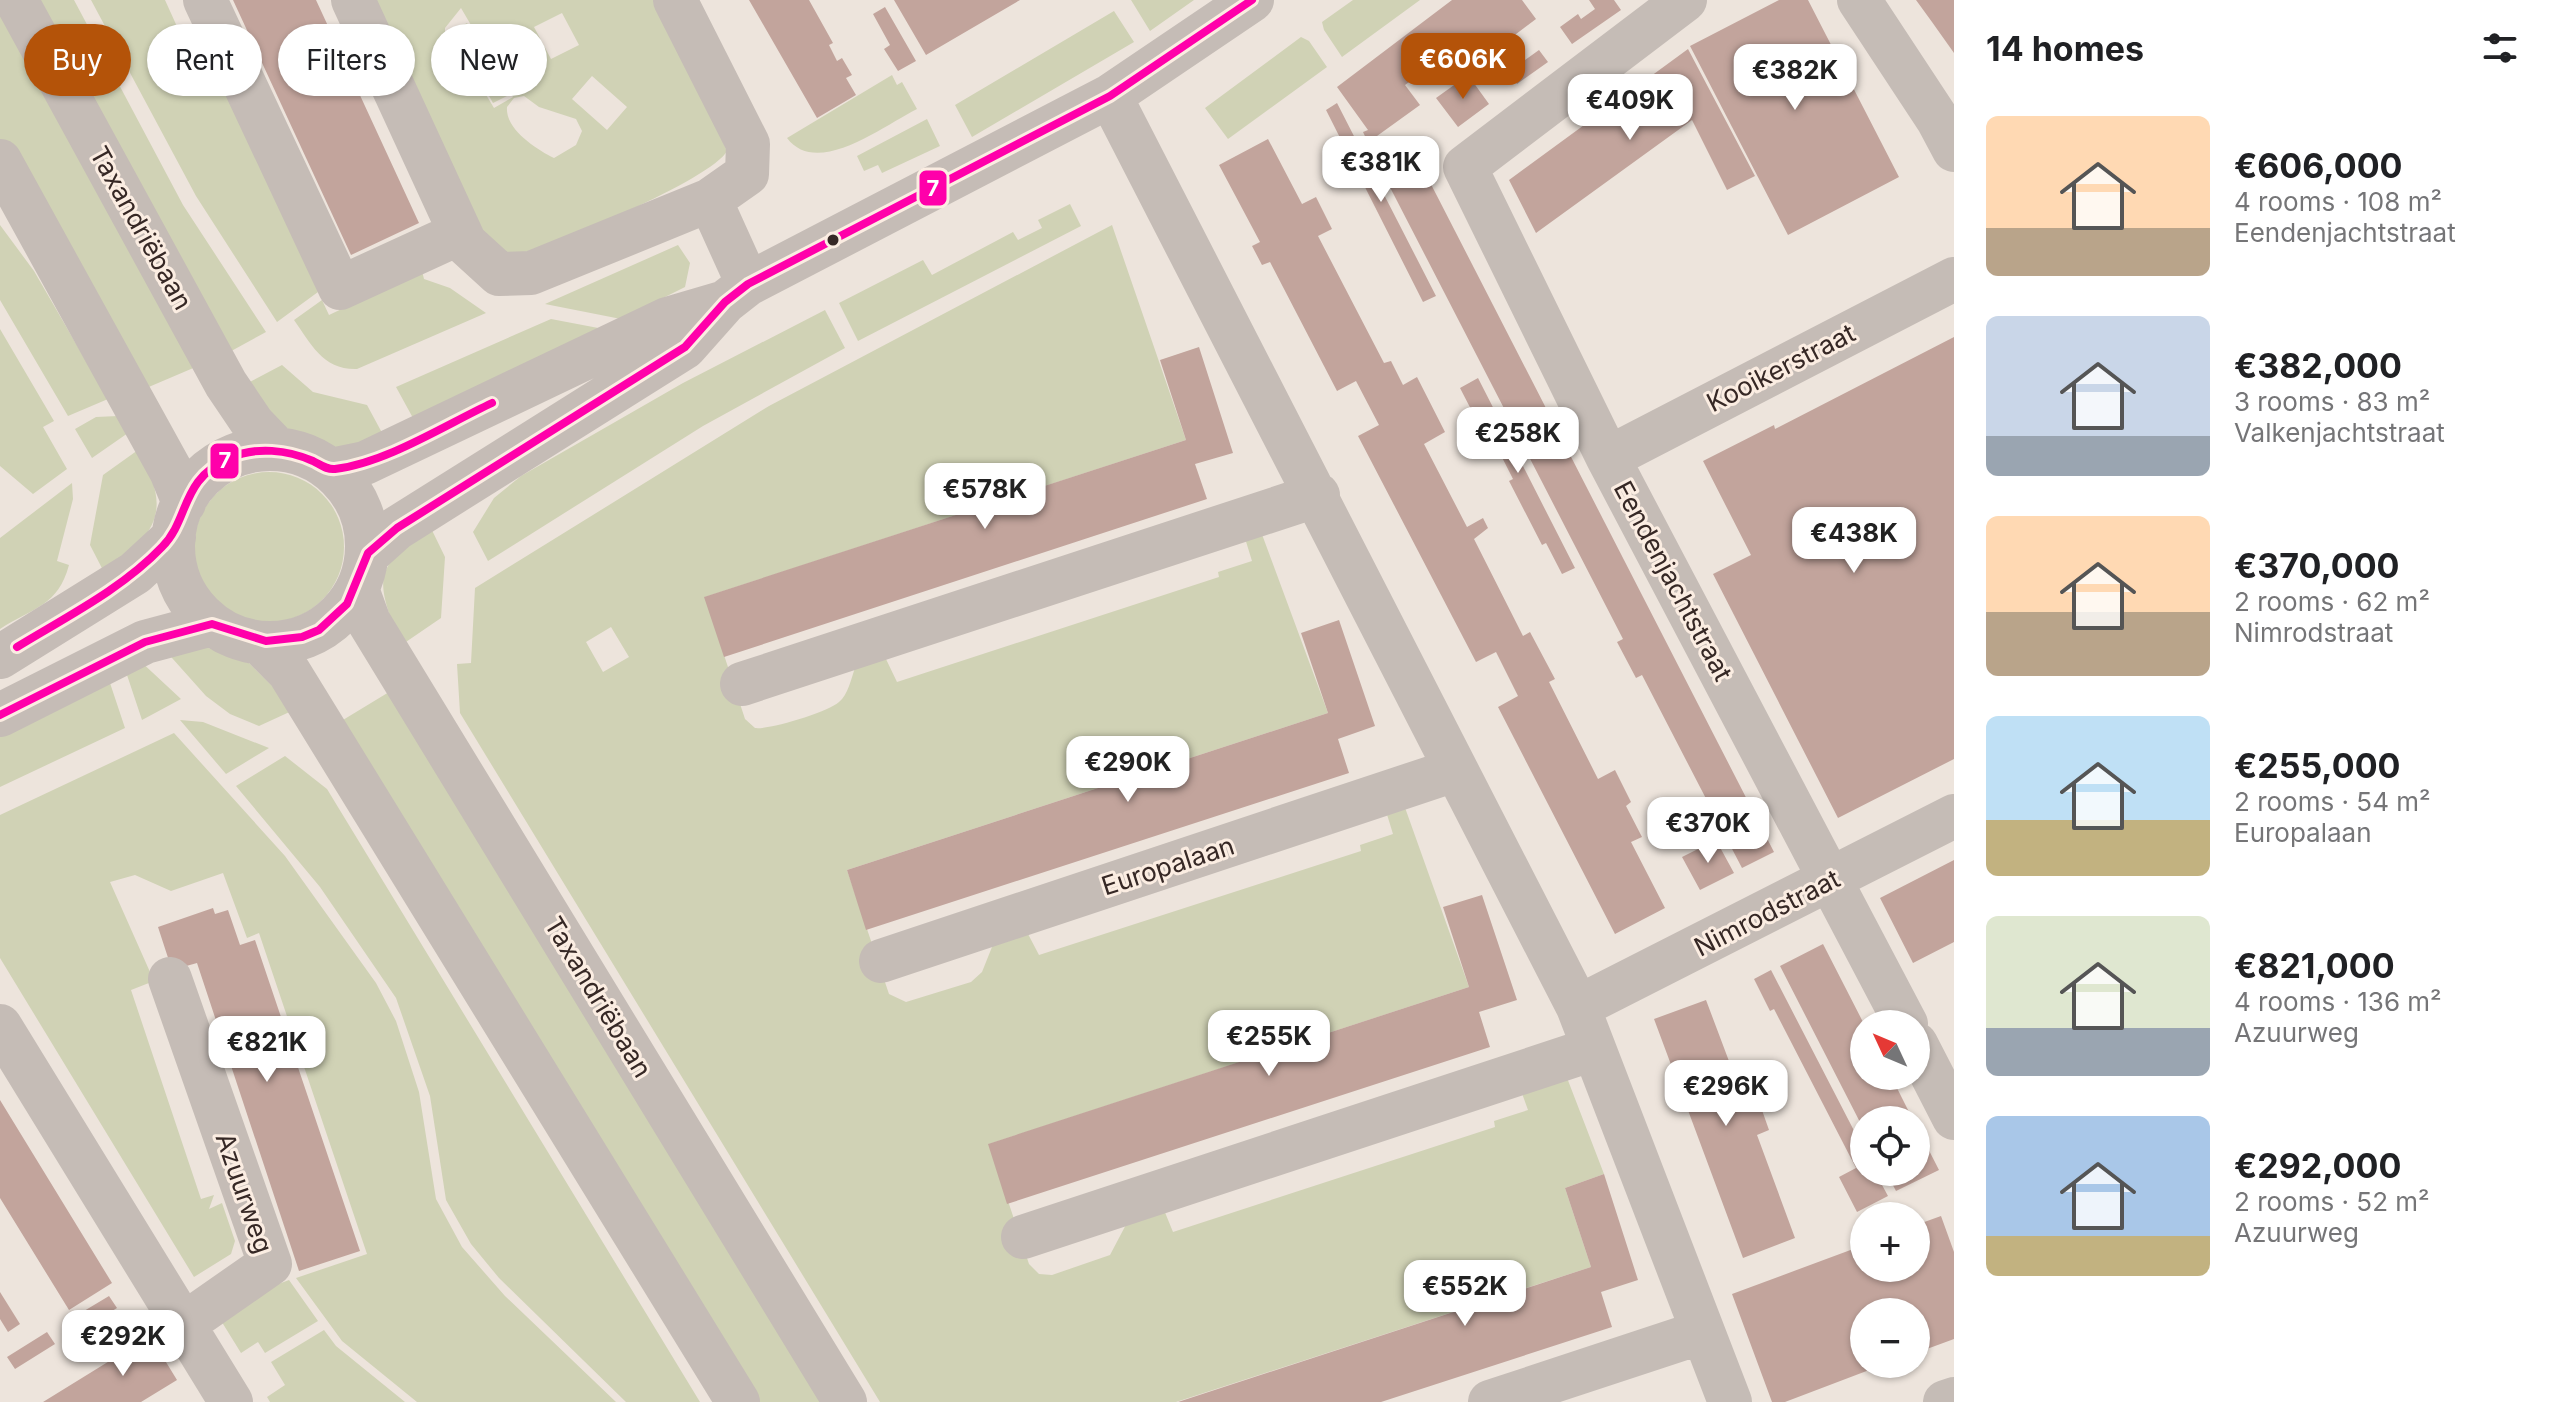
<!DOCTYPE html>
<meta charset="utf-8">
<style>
:root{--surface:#fff;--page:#f2f2f2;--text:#202124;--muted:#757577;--accent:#b45309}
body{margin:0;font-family:Inter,sans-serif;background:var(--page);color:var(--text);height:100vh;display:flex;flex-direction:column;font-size:30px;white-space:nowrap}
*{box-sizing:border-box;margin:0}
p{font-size:26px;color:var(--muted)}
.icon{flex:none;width:44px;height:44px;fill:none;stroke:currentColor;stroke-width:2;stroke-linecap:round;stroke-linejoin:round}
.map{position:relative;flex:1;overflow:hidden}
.side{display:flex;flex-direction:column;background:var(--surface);width:600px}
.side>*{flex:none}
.hud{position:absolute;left:24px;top:24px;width:760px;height:72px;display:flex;gap:16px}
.needle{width:52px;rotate:314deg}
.controls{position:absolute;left:1850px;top:1010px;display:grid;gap:16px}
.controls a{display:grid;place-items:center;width:80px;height:80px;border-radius:50%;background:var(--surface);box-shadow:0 2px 6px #0004;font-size:40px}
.price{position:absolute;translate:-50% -68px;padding:0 18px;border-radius:16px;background:#fff;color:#222;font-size:26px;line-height:52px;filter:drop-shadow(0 2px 4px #0008)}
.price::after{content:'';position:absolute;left:50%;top:48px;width:24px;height:18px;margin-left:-12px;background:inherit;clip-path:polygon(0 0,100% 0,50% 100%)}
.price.current{background:var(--accent);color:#fff}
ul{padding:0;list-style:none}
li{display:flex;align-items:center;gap:24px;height:200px;padding:0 32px}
li span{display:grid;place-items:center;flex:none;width:224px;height:160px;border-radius:12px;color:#555}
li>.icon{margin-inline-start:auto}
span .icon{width:96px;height:96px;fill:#fffc;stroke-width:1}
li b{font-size:34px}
h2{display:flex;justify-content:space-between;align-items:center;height:96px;padding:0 32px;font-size:34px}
.pill{padding:0 28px;border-radius:36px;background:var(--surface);box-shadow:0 2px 6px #0004;font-size:28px;line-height:72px}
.pill.current{background:var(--accent);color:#fff}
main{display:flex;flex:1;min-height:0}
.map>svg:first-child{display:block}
</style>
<main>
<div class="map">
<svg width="1954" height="1402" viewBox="0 0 1954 1402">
<rect width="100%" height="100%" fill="#ede4dc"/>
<path fill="#d0d2b5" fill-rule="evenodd" d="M30,0H74L183,205L266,332L224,355Z
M91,0H165L208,95L231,84L318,292L277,322L196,196Z
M368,0H659L727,151C712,179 551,247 515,255C508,257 499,254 491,252ZM461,8L513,97L494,108L470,68L454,59L445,45V28ZM562,13L579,45L551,59L534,27ZM592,76L627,107L607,130L572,99ZM524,96L539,107L576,119L582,131L576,145L554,158C536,149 505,129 507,107L514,98Z
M1131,0H1194L1150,31Z
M1353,0H1420L1342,57L1324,30L1322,22Z
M0,1L198,366L137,392L0,145Z
M1114,11L1134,42L972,137L955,105Z
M467,23L509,95L493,103L452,31Z
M1301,37L1309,41L1327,67L1228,139L1205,108Z
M892,75L897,85L902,82L917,109C883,126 817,178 787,138Z
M927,119L940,146L882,173L878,165L864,171L857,156Z
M1070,204L1081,226L858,341L839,303L923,260L932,275L1013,232L1018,240L1042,228L1038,220Z
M0,225L34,271L108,399L68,416L0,300Z
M1112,225L1186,440L705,597L745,719L755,728C769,730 828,712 839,702C848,695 851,679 855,668L885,657L897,682L1219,577L1218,572L1252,561L1244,535L1260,529L1328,713L847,870L889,994L906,1002L971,982L982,972L994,942L1028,934L1039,955L1361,851L1360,845L1393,834L1385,808L1403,802L1469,987L989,1144L1029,1264L1039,1274L1052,1275L1110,1255L1130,1217L1164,1210L1173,1232L1495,1127L1494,1121L1528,1110L1519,1085L1564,1070L1604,1174L1565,1188L1591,1267L1176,1402H880L460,713L457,664L471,663L475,588L769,406ZM611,627L629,657L603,672L586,642Z
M678,245L690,263L685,287L621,319L545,304Z
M422,271L424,279L450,288L486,313L357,369C323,370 311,344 294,320L322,300L329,315Z
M825,310L845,348L703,426L488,561L473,532L494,498L521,476L683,383Z
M551,319L614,331L419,429L396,387Z
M0,329L54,421L43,427L67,469L33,494L0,466Z
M282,365L313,392L367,405L387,442L337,448L324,445L279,425L242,386Z
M118,416L128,433L92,458L75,429L96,417Z
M138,450C175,515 153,532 106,576L90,545L103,475Z
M194 547a75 75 0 1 1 150 0a75 75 0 1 1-150 0Z
M72,483L73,499L57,561L69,565C58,606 34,607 0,629V538Z
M428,522L445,557L441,618L400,646C375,573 373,575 428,522Z
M203,646L249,663L296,709L259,726L230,714L206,696L164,649Z
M138,659L181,699L142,720L124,666Z
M107,674L125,728L0,787V727Z
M394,689L828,1402H751L338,723Z
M180,720L203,722L269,748L226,774Z
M174,733L285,856L376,983L396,1021L419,1092L436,1199L462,1247L505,1296L616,1402H417L342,1341L296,1278L367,1254L259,933L247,938L223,873L171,891L135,875L110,882L154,981L131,990L201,1199L214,1195L209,1209L222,1203L235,1241L231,1254L194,1277L0,958V815Z
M285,756L327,789L700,1402H626L499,1278L471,1244L446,1200L430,1096L396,998L320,887L236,786Z
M289,1280L318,1321L265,1353L258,1342L241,1353L220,1319L276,1285Z
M324,1330L336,1346L405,1402H270L267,1397L285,1385L271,1362Z"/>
<path fill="#c2a49c" d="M233,0H316L419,223L351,255Z
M749,0H809L833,43L829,45L837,61L842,58L852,75L846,78L856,95L817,118Z
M894,0H1020L926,55Z
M1452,0H1522L1536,19L1479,62L1464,42L1434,64L1405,85L1420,105L1377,136L1401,169L1417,157L1774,852L1742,868L1719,824L1706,831L1702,823L1715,816L1642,675L1636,678L1617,642L1623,639L1378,164L1363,132L1368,130L1337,87Z
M1589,0H1614L1621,10L1572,44L1560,27L1578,14L1581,19L1595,9Z
M1779,0H1808L1899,177L1788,235L1690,46Z
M1916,0H1954V53L1932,22Z
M885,7L916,61L898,71L884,49L890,45L873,14Z
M1688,49L1755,176L1727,190L1692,120L1536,233L1509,180Z
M1539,50L1548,62L1517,84L1508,72Z
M1468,75L1489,104L1458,127L1436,98Z
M1337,103L1436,296L1423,302L1326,110Z
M1268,139L1302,204L1316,197L1332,229L1318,236L1384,363L1391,361L1403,385L1417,377L1445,432L1424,444L1467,527L1483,518L1488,528L1474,539L1523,636L1530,632L1555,679L1549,682L1598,779L1615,770L1631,802L1626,806L1642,837L1631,842L1665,908L1615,934L1498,707L1518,696L1496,652L1476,662L1358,436L1379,425L1356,381L1337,391L1270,262L1262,265L1252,246L1260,242L1219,165Z
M1954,337V759L1838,818L1713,574L1751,555L1703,461L1774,425L1775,429Z
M1199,347L1233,453L1195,464L1207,499L724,657L704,597L1186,440L1160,360Z
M1478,378L1575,568L1562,574L1546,543L1542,545L1509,481L1513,479L1480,414L1475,417L1460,388Z
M1339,620L1375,726L1338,739L1349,773L866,930L847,870L1328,713L1301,633Z
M1716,840L1734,873L1700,890L1682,857Z
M1954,860V942L1913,963L1880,898Z
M1482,895L1517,1000L1479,1012L1490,1047L1007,1204L988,1144L1469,987L1443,907Z
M213,908L215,914L228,910L240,945L255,940L360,1251L299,1271L197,963L172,970L158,927Z
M1823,944L1864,1024V1076H1891L1913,1120H1864V1130L1780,966Z
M1771,970L1864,1150V1172H1875L1888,1196L1857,1212L1839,1177L1856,1168L1774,1009L1770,1011L1754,979Z
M1706,1000L1744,1101L1757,1096L1769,1130L1757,1135L1795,1238L1743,1258L1654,1019Z
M0,1100L112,1283L69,1310L0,1198Z
M1916,1125L1939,1170L1896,1191L1886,1172H1916Z
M1604,1174L1638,1280L1601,1292L1612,1327L1381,1402H1178L1591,1267L1565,1188Z
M1941,1216L1954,1252V1339L1916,1353V1312H1864V1364H1885L1785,1402H1772L1732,1294L1864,1245V1268H1916V1225Z
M0,1292L20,1324L8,1332L0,1319Z
M109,1296L117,1308L77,1332L69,1320Z
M47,1332L55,1344L15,1369L7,1357Z
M150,1336L177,1380L141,1402H43Z"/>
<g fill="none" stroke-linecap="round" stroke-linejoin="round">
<path stroke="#c5bcb6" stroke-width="44" d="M16,0L226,384L253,424L277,449
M205,0L340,288L460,233
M353,0L465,243L499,274L531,273L710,200L747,174L748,144L675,0
M1685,0L1465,167L1608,458L1906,1024
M1859,0L1938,120L1954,150
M1110,96L1578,1007L1730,1402
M0,161L171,471L184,503
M710,200L748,284
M173 546a97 97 0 1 1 194 0a97 97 0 1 1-194 0Z
M1608,458L1954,279
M331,470L365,463L667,319L725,302
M367,555L397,528L685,347L725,302L748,284L1110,96L1252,0
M357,589L369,622L845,1402
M260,643L289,672L738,1402
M0,657L135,573L174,537
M742,684L1318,495
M0,715L145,642L212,624
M881,961L1455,770
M170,979L270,1264L184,1324
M1578,1007L1954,816
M0,1026L231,1402
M1916,1044L1954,1118
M1023,1237L1593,1049
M1490,1402L1702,1332
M1945,1402L1954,1399"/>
<defs>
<path id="bus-1" d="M17,647C66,617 122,589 162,547C190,519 180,479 230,458C256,446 288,450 313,461C321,465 327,470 335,469C386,463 445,425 492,403
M0,715L145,642L212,624L266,641L302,637L319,630L347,604L368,553L397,528L685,347L725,302L748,284L1110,96L1252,0"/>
</defs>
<use href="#bus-1" stroke="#fbede2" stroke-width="14"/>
<use href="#bus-1" stroke="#f0a" stroke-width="8"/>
</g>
<circle fill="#362825" stroke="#fbede2" stroke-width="3" cx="833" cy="240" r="7"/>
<g text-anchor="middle" stroke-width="6" stroke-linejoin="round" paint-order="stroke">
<g font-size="26" fill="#362825" stroke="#fbede2">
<text transform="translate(141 228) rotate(61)" y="9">Taxandriëbaan</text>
<text transform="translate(1781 368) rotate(-27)" y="9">Kooikerstraat</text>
<text transform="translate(1673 581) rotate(62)" y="9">Eendenjachtstraat</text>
<text transform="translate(1168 866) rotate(-18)" y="9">Europalaan</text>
<text transform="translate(1767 913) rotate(-27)" y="9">Nimrodstraat</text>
<text transform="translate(598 997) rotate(59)" y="9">Taxandriëbaan</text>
<text transform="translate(244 1193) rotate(71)" y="9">Azuurweg</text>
</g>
</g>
<g stroke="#fbede2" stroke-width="3">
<rect x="918" y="169" width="30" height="38" rx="8" fill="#f0a"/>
<rect x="209" y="442" width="31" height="38" rx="8" fill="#f0a"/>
</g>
<g font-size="22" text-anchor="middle" font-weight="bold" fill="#fff">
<text x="933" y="196">7</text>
<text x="225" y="468">7</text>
</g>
</svg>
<div class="controls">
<a><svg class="needle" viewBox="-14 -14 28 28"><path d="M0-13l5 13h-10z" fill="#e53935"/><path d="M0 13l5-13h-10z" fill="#757577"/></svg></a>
<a><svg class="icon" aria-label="locate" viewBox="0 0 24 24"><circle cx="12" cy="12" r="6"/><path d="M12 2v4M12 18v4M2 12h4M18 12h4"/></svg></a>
<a>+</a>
<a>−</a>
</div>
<b class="price current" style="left:1463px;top:101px">€606K</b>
<b class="price" style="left:1795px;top:112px">€382K</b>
<b class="price" style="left:1630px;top:142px">€409K</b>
<b class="price" style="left:1381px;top:204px">€381K</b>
<b class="price" style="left:1518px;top:475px">€258K</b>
<b class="price" style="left:985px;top:531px">€578K</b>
<b class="price" style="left:1854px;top:575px">€438K</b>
<b class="price" style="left:1128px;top:804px">€290K</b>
<b class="price" style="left:1708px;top:865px">€370K</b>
<b class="price" style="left:1269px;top:1078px">€255K</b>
<b class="price" style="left:267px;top:1084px">€821K</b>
<b class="price" style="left:1726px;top:1128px">€296K</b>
<b class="price" style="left:1465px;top:1328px">€552K</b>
<b class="price" style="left:123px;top:1378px">€292K</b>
<div class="hud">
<a class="pill current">Buy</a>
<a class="pill">Rent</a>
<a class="pill">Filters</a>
<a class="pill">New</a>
</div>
</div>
<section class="side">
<h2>14 homes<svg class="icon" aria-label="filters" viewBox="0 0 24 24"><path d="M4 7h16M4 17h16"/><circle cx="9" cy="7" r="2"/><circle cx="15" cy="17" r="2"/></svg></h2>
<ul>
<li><span style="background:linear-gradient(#ffd9b3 70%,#b9a48a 0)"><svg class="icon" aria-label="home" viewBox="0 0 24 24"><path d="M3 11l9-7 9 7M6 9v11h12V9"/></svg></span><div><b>€606,000</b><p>4 rooms · 108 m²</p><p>Eendenjachtstraat</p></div></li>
<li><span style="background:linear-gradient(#c9d6e8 75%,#9aa5b1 0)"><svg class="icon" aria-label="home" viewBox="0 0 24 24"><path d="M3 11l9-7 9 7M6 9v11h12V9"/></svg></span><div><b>€382,000</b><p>3 rooms · 83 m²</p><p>Valkenjachtstraat</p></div></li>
<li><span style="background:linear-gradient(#ffd9b3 60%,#b9a48a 0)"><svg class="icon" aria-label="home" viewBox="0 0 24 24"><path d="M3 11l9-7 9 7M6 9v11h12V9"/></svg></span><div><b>€370,000</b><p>2 rooms · 62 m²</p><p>Nimrodstraat</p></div></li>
<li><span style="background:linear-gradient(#bfe0f5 65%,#c2b280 0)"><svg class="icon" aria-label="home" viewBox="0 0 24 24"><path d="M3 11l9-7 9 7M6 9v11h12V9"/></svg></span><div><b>€255,000</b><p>2 rooms · 54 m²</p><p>Europalaan</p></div></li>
<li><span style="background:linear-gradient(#dfe7d0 70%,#9aa5b1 0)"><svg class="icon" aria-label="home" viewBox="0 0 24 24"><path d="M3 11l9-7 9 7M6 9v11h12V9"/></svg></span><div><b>€821,000</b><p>4 rooms · 136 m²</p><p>Azuurweg</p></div></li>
<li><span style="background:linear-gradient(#a9c7e8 75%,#c2b280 0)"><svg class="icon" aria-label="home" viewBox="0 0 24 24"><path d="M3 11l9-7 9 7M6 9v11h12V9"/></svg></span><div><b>€292,000</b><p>2 rooms · 52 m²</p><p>Azuurweg</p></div></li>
</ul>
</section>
</main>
